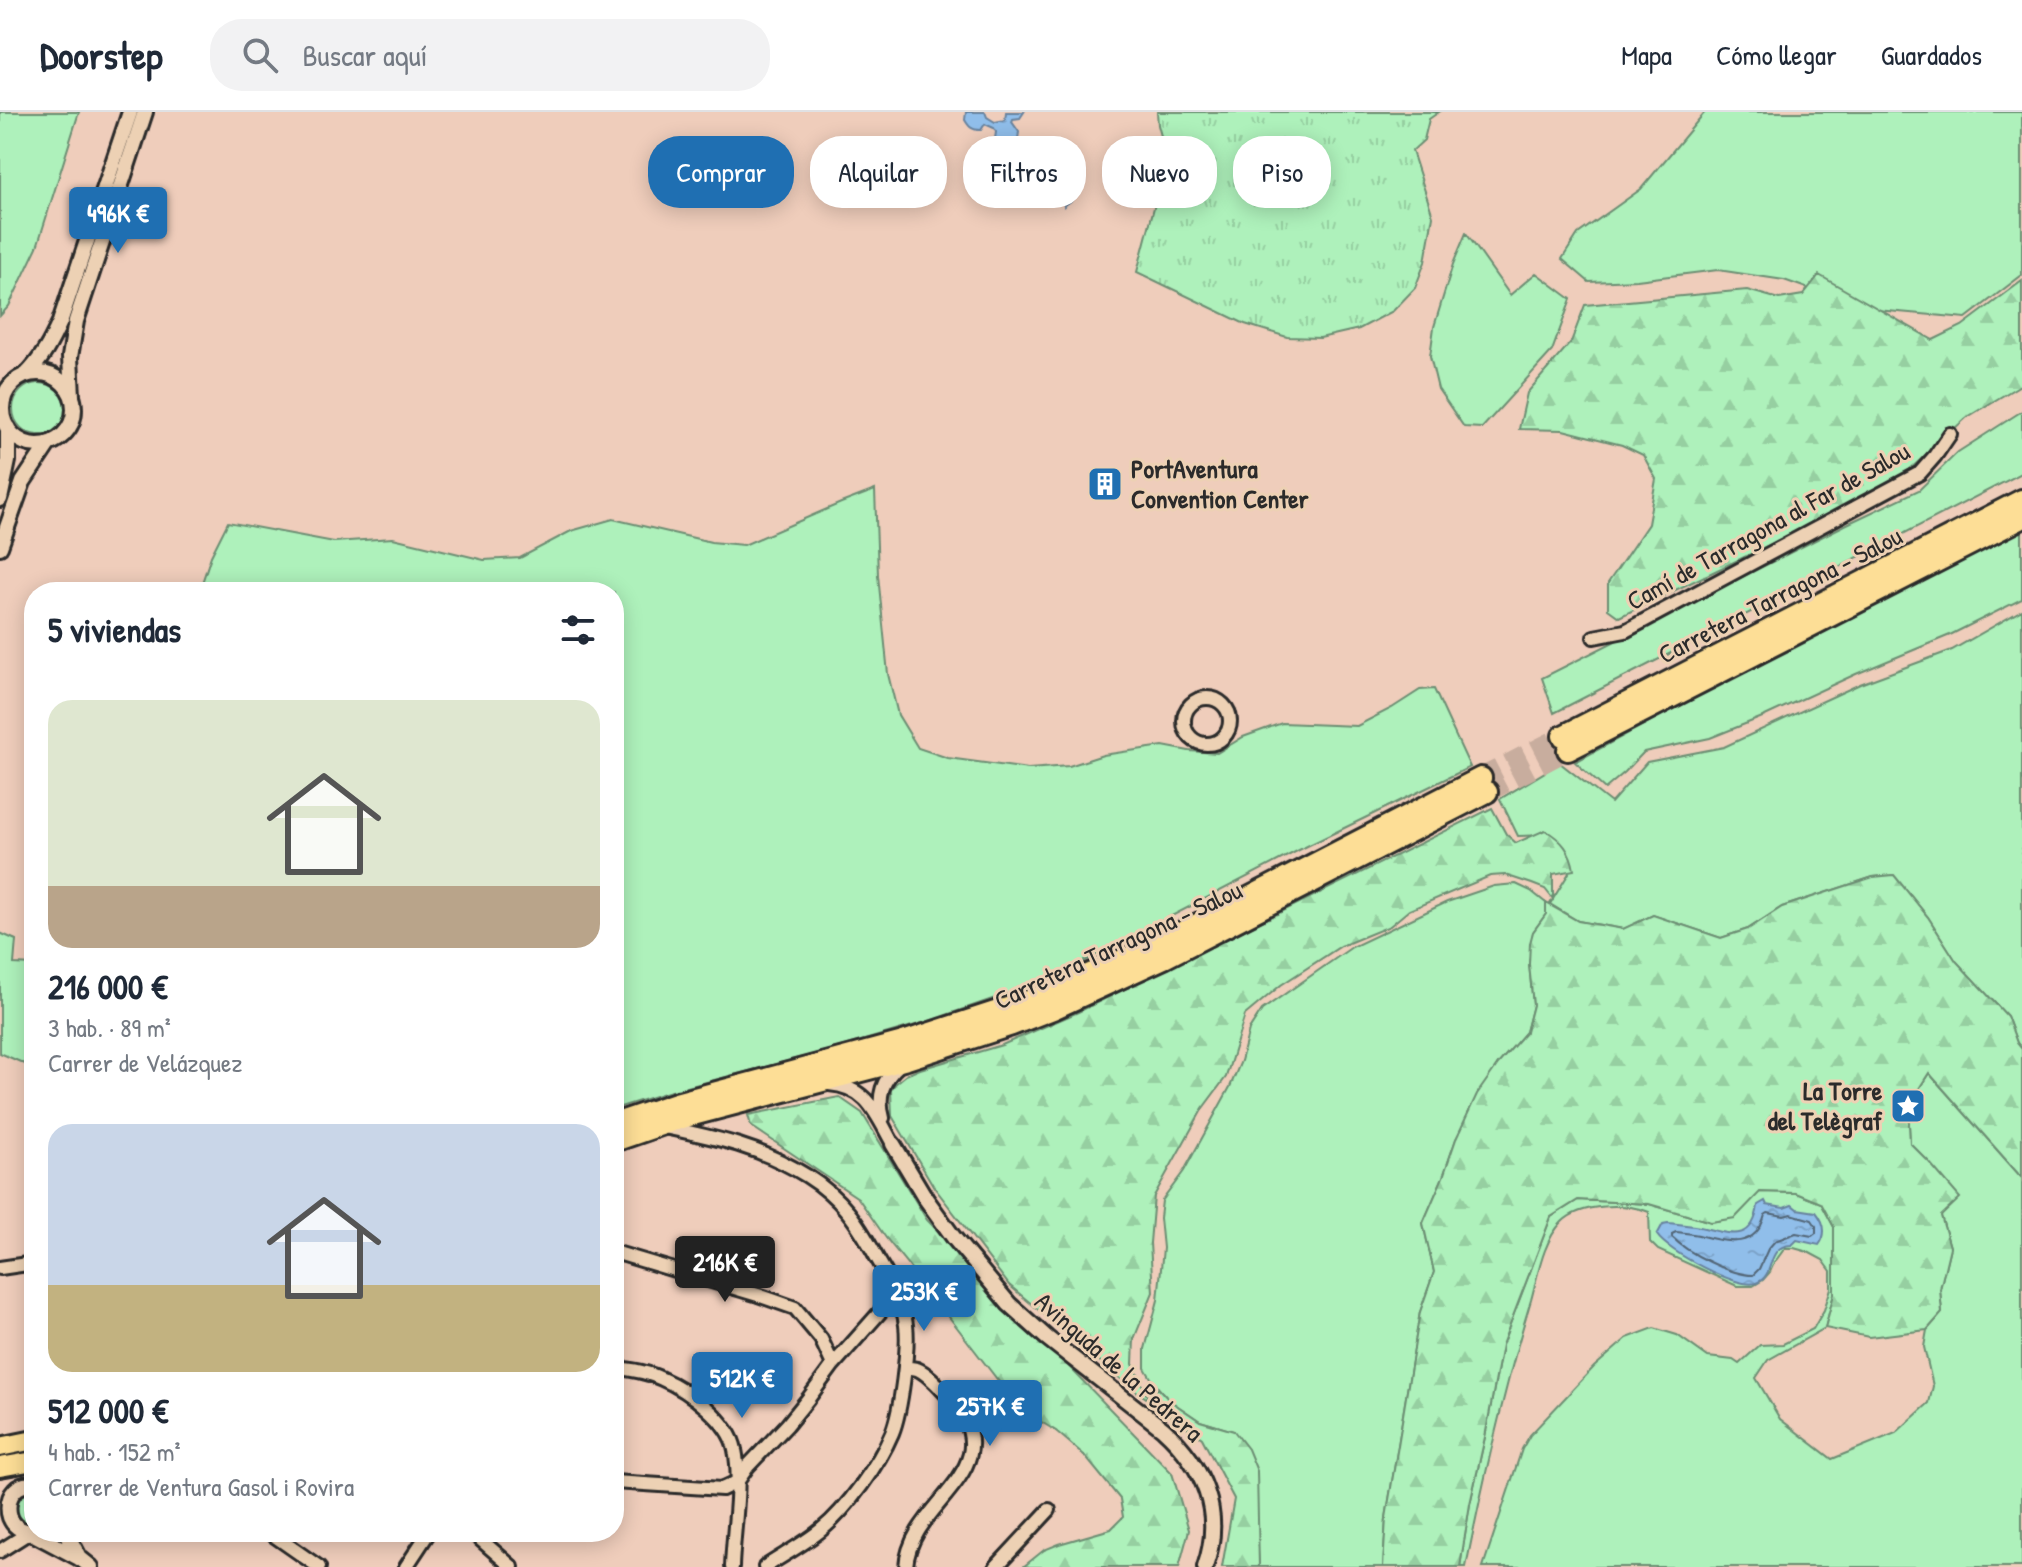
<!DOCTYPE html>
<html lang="es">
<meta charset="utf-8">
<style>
:root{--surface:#fff;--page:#f2f2f3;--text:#1f2937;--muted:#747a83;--line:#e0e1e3;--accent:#1f6fb2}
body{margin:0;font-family:"Patrick Hand",sans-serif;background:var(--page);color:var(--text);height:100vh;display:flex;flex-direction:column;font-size:30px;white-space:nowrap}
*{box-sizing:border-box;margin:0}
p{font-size:26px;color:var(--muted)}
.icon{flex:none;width:44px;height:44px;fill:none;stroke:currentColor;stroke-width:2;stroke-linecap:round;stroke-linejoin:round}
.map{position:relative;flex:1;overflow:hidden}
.details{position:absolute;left:24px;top:470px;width:600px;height:960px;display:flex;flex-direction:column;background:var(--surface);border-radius:32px;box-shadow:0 4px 20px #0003}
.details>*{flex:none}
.banner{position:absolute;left:648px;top:24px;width:760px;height:72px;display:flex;gap:16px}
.price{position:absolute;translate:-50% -68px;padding:0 18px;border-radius:8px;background:var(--accent);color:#fff;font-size:26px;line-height:52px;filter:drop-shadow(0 2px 4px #0008)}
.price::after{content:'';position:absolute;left:50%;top:48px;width:24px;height:18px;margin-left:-12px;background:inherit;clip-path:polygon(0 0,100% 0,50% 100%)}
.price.current{background:#222;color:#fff}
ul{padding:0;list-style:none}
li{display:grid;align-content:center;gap:16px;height:424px;padding:0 24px}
li span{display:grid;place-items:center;height:248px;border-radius:24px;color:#555}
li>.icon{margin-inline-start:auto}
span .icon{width:144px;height:144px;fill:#fffc;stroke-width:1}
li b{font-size:34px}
h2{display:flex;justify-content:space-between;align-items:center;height:96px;padding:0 24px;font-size:34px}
.pill{padding:0 28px;border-radius:32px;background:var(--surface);box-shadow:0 4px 20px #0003;font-size:28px;line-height:72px}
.pill.current{background:var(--accent);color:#fff}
header{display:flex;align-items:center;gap:48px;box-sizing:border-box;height:112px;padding:0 40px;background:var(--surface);border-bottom:2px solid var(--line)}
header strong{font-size:38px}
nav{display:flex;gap:44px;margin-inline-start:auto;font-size:28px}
.search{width:560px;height:72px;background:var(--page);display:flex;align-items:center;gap:20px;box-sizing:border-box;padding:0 28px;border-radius:32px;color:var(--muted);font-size:30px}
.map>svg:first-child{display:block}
</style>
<header>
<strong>Doorstep</strong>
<div class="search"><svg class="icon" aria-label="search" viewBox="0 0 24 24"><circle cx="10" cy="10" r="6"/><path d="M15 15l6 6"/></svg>Buscar aquí</div>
<nav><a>Mapa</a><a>Cómo llegar</a><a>Guardados</a></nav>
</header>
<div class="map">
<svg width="2022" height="1455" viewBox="0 0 2022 1455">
<defs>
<pattern id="forest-firs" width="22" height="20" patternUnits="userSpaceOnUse" patternTransform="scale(2)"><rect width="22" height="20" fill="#aef1bb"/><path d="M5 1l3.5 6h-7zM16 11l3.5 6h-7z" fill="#96cfa1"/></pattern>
<pattern id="park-tufts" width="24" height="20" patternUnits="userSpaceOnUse" patternTransform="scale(2)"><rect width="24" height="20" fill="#aef1bb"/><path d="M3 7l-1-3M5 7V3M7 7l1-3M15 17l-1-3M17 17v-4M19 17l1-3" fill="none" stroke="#96cfa1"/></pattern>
<pattern id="water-ripples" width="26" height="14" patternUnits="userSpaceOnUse" patternTransform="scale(2)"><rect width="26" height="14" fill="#90beea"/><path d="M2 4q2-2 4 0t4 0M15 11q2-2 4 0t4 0" fill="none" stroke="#7ca3c9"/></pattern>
</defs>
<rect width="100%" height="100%" fill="#efcdbb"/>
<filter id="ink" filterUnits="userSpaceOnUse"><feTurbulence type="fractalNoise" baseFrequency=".0125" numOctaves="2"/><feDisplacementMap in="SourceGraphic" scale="16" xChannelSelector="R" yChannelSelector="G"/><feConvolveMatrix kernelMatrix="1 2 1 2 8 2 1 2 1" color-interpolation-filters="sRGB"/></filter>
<g filter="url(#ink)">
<path fill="#aef1bb" stroke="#6c8e73" stroke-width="2" d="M0,0H79L37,135L9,194L0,204Z
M1705,0H2022V163L1966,206L1865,197L1784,168L1718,158L1637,168L1589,170L1562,147L1578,122L1641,77Z
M1466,121L1510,183L1536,161L1571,187L1552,239L1482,316L1464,315L1438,277L1430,244L1434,215L1453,152Z
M13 297a26 26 0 1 1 52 0a26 26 0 1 1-52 0Z
M2022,299V361L1554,601L1542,566L1847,412L1919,378L1958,340Z
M875,378L878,463L888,562L898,603L918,636L948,646L1028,657L1069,654L1103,643L1163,634L1189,639L1217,641L1243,625L1282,611L1357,614L1392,596L1420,578L1434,577L1470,655L1301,737L1050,867L926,910L830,938L668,980L614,997V480H199L211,444L228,410L334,430L393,426L484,448L520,446L571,419L613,407L711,430L744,433L841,391Z
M2022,415V487L1950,523L1856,562L1765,604L1710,626L1644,640L1625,660L1605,677L1575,650L1726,568Z
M2022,498V937L2017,931L2007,904L1956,849L1928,805L1893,763L1873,765L1782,795L1748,817L1721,826L1653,803L1624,817L1578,809L1550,792L1569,761L1548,723L1518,724L1500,687L1560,651L1611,691L1647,650L1724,635L1860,572L1952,538Z
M1516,772L1531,779L1546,791V802L1533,820L1529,852L1533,893L1526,920L1498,952L1456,1027L1443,1065L1423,1111L1434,1160L1420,1200L1386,1406L1383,1455H1259L1256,1406L1234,1319L1200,1309L1169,1288L1154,1271L1145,1256V1237L1158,1188L1163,1136L1160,1106L1162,1089L1184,1059L1230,975L1241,949L1249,918L1262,898L1352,835L1447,790L1494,774Z
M0,821L16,828L14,852L34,853V956L0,941Z
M1929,961L2022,1066V1455H1483L1522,1337L1530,1323L1594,1255L1627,1226L1654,1216L1677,1223L1708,1245L1733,1248L1739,1252L1760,1233L1783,1232L1813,1217L1824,1198L1831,1176V1159L1823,1148L1808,1140L1794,1136H1785L1774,1151L1770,1160L1763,1168L1753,1174H1737L1658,1138L1650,1130L1649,1100C1626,1091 1581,1091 1562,1110C1543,1129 1538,1163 1531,1188C1504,1276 1484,1365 1466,1455H1460L1470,1392L1485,1325L1502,1233L1551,1105L1578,1088L1649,1092L1711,1110L1735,1105L1759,1080L1796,1081L1821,1091L1834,1115V1182L1825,1216L1768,1248L1756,1266L1780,1307L1832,1347L1896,1321L1929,1291L1933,1274L1924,1235L1927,1218L1942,1201L1940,1177L1950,1135L1941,1104L1929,1050L1910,1031L1908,994Z"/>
<path fill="url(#forest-firs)" stroke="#6c8e73" stroke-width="2" d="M1819,163L1933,228L1962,214L2022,169V272L1966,306L1907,360L1807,415L1619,505L1608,497V471L1648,412L1656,367L1643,343L1622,333L1563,318L1519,317L1527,281L1571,230L1585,193L1747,178L1779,187L1803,183Z
M1492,696L1506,722L1516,731L1545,718C1562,728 1571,739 1574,758L1553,762V787L1545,777L1532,772L1505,763L1490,764L1409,798L1390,814L1341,834L1281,873L1245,903L1226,965L1203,996L1154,1084L1150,1131L1153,1180L1134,1227L1133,1252L1148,1286L1158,1276L1169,1288L1200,1309L1234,1319L1248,1337L1257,1359L1259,1455H1222L1234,1387L1202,1326L1128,1273L1009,1173L934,1075L892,1004L891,978L895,972L906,963L920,957L1002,933L1078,900Z
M1894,763L1928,805L1956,849L2007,904L2017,931L2022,937V1066L1929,961L1908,994L1910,1031L1929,1050L1960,1086L1941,1104L1950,1135L1940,1177L1942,1201L1927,1218L1869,1225L1825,1216L1834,1182V1115L1821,1091L1796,1081L1760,1080L1735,1106L1711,1110L1649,1092L1578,1088L1551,1105L1502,1233L1485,1325L1470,1392L1460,1455H1383L1386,1406L1420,1200L1434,1160L1423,1111L1443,1065L1456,1027L1477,982L1498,952L1526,920L1533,893L1529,852L1530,831L1533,820L1546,802V791L1578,809L1623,817L1653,803L1721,826L1748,817L1782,795L1873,765Z
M839,985L862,1001L927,1108L1172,1361L1189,1418L1179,1455H1023L1044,1438L1059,1432L1111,1417L1123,1405L1120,1387L1084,1343L1056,1319L1020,1297L929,1179L886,1126L858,1086L751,1014L748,1003Z"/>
<path fill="url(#park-tufts)" stroke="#6c8e73" stroke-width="2" d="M1157,0H1439L1429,7L1424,28L1412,39L1433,104L1425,150L1415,176L1393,199L1359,217L1320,226L1287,225L1245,212L1137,160L1167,46L1158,13Z
M34,1379V1412L29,1413L18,1410L12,1390L19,1381Z"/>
<path fill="url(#water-ripples)" stroke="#68839e" stroke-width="2" d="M966,0H985L987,5L995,10L1005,8L1006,0H1024L1020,6L1013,7L1012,10L1019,20L1018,27L1014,29C1015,33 1017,37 1018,41C1019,46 1018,51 1019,55C1024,73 1049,75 1064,79L1068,77V74L1074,81L1072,88L1064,94V88C1058,84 1049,80 1040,80C1033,79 1028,81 1021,79L1017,81L1013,89L1006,90L999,87C995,81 995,76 1000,70H1005L1009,67C1008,59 1008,52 1011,45L1008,35L1001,33L995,27L996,20L994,16L985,12L981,18C972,18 969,15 965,8Z
M1765,1089L1767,1093L1784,1096L1792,1093L1797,1097L1816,1100C1825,1111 1827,1122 1819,1133L1797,1128L1792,1133C1764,1134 1777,1164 1756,1171C1737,1177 1668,1140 1657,1123L1663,1112L1668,1111C1678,1112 1689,1113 1700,1115C1728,1121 1753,1133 1758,1093Z"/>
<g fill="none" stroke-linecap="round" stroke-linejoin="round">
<path stroke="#536677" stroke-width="2" d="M1768,1101L1784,1104L1791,1102L1812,1108L1816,1114V1121L1812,1124L1796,1121L1775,1129L1768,1137L1759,1157L1753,1163C1731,1163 1687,1141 1672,1125V1122L1676,1120C1684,1121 1694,1121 1702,1124C1728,1131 1756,1137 1765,1103Z"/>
<path stroke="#c8ad9e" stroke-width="20" stroke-dasharray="20 10" stroke-linecap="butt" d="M1481,666L1563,624
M1487,680L1568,638"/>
<defs>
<path id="minor" d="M1594,525L1625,519L1920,361L1935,344L1950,322
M1184 609a23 23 0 1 1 46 0a23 23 0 1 1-46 0Z
M829,972C868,975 876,1002 893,1032
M883,1006C877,984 882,968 900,952
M664,1015C717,1026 761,1035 807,1064C842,1086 858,1111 877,1146C889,1167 903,1188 906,1213C909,1236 901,1299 892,1321C879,1352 847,1397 821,1418C804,1432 783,1443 765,1455
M614,1140L758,1183L795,1196L821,1227L833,1253
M0,1156L34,1151
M614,1256C629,1257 648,1260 662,1267C688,1278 730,1309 735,1338C742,1370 733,1421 732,1455
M905,1256C909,1256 913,1256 917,1257C929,1262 941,1277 950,1286C1015,1359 910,1388 906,1455
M614,1370L722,1377L737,1370L748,1354L787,1313L808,1287L833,1253L897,1181
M269,1420L319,1455
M472,1420L512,1455
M0,1439L30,1420
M406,1455L429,1420
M996,1455L1049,1398"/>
<path id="tertiary" d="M2 297a36 36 0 1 1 72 0a36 36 0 1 1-72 0Z
M26,263C42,247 51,230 60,210L130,0
M72,284L70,245L76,209L145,0
M0,387L8,349V316
M0,435L23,370L49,331
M893,1032L926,1087L954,1126L1009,1192L1047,1226L1163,1317C1204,1354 1224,1401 1205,1455
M34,1373C0,1367 0,1424 34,1419
M30,1420L81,1447L91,1455
M66,1420L80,1447"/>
<path id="primary" d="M0,1335L34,1328
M0,1355L34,1349"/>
<path id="trunk" d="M1563,624L2022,388
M1568,638L2022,406
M614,1012L676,991L900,931L1029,889L1159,832L1481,666
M614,1029L681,1006L907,947L1012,913L1053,897L1164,846L1487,680"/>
</defs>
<use href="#minor" stroke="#2b2b2b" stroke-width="18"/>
<use href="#tertiary" stroke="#2b2b2b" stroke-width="20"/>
<use href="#primary" stroke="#2b2b2b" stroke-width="24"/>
<use href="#trunk" stroke="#2b2b2b" stroke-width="26"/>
<use href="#minor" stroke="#edd1b4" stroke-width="12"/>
<use href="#tertiary" stroke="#edd1b4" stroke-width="14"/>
<use href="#primary" stroke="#fdde96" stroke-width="18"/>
<use href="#trunk" stroke="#fdde96" stroke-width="20"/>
</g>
</g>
<defs>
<symbol id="building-square" viewBox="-11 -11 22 22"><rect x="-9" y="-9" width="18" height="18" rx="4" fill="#1f6fb2" stroke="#edd1b4"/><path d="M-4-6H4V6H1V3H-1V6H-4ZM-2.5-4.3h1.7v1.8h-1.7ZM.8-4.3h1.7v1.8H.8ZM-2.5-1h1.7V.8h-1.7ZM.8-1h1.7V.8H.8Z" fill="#fff"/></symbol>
<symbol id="sight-square" viewBox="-11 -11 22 22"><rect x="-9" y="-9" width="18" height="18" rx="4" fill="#1f6fb2" stroke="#edd1b4"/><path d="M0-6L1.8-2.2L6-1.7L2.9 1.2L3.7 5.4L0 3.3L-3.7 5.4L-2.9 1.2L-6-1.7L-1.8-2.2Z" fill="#fff"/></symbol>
</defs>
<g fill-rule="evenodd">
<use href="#building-square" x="1085" y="352" width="40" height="40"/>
<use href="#sight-square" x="1888" y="974" width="40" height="40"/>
</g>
<g text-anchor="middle" stroke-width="6" stroke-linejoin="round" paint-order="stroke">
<g font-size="26" font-weight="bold" fill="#2b2b2b" stroke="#edd1b4" text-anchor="start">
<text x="1131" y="366">PortAventura<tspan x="1131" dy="30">Convention Center</tspan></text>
<text x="1882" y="988" text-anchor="end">La Torre<tspan x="1882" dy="30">del Telègraf</tspan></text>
</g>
<g font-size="26" fill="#2b2b2b" stroke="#edd1b4">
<text transform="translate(1768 414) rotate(-29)" y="9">Camí de Tarragona al Far de Salou</text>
<text transform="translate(1780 483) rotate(-27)" y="9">Carretera Tarragona - Salou</text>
<text transform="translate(1118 833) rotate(-25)" y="9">Carretera Tarragona - Salou</text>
<text transform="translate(1119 1255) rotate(41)" y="9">Avinguda de la Pedrera</text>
</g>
</g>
</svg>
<b class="price" style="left:118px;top:143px">496K €</b>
<b class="price current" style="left:725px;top:1192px">216K €</b>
<b class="price" style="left:924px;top:1221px">253K €</b>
<b class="price" style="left:742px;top:1308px">512K €</b>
<b class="price" style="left:990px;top:1336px">257K €</b>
<div class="banner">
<a class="pill current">Comprar</a>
<a class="pill">Alquilar</a>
<a class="pill">Filtros</a>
<a class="pill">Nuevo</a>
<a class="pill">Piso</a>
</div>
<section class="details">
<h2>5 viviendas<svg class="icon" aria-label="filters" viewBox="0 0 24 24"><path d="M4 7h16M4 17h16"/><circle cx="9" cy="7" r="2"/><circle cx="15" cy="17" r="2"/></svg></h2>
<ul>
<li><span style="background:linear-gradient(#dfe7d0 75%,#b9a48a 0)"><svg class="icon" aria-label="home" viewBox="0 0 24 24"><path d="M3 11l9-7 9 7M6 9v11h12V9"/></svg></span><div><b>216 000 €</b><p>3 hab. · 89 m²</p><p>Carrer de Velázquez</p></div></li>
<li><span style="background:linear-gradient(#c9d6e8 65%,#c2b280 0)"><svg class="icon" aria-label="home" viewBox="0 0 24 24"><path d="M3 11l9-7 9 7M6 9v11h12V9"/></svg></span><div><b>512 000 €</b><p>4 hab. · 152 m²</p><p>Carrer de Ventura Gasol i Rovira</p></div></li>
</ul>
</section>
</div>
